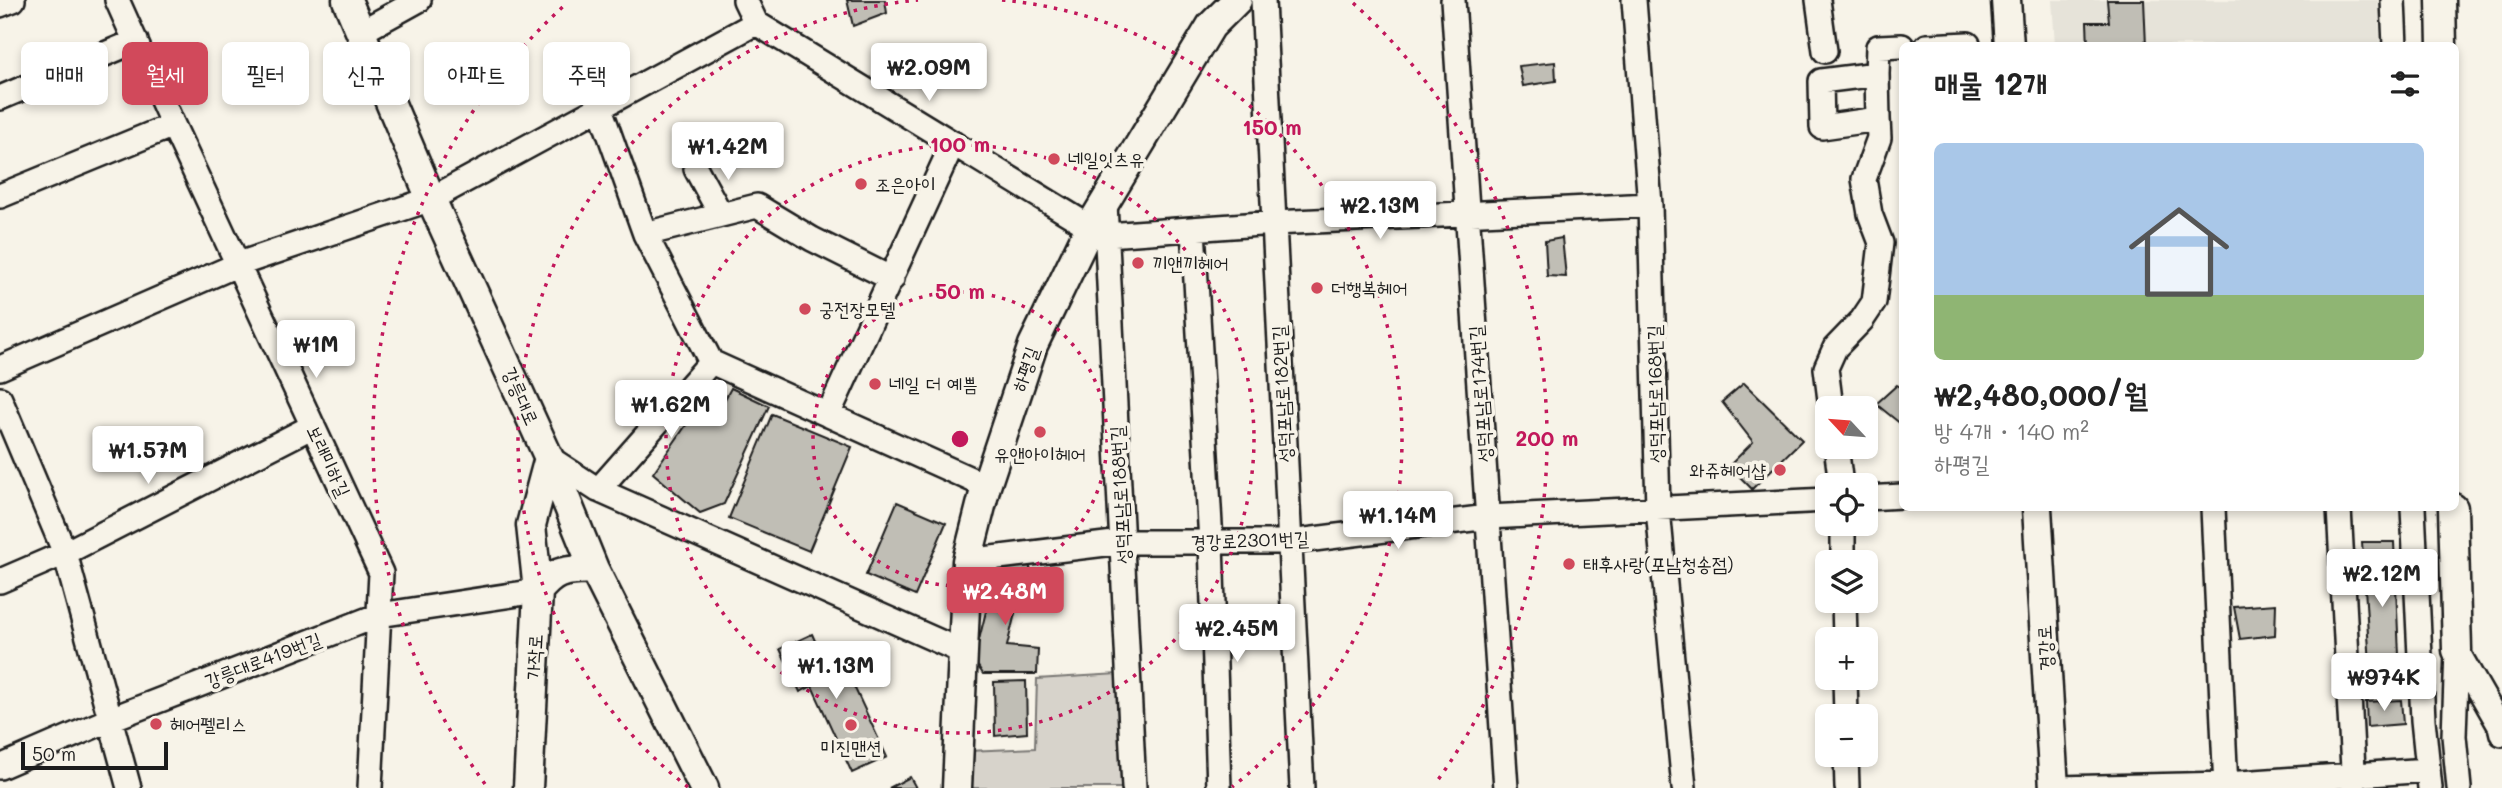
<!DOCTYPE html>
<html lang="ko">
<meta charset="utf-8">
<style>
:root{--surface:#fff;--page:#f2f2f2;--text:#222;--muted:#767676;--line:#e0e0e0;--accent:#d1495b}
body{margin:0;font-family:Mali,"Poor Story",sans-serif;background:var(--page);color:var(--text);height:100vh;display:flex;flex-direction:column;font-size:26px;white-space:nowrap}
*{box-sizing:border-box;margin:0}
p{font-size:23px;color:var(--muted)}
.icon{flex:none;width:38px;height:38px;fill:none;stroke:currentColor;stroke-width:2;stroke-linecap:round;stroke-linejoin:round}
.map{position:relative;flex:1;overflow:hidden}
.details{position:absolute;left:1899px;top:42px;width:560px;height:469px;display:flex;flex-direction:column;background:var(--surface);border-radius:10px;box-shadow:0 4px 10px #0003}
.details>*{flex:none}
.guide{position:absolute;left:21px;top:42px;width:665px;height:63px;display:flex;gap:14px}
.needle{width:46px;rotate:296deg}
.fabs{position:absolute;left:1815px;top:396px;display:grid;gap:14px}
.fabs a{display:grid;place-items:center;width:63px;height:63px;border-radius:10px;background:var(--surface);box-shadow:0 4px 10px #0003;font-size:35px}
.scale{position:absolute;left:21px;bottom:18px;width:147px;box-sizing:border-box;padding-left:7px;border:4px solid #1c1c1c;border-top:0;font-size:19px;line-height:24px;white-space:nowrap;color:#1c1c1c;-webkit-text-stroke:5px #f7f3e8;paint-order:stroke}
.price{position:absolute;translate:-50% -60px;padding:0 16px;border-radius:7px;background:#fff;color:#222;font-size:23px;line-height:46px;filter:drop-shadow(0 2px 4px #0008)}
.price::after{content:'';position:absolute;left:50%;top:42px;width:21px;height:16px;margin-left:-10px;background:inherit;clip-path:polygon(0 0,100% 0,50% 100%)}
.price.current{background:var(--accent);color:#fff}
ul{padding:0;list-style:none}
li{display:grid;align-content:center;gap:14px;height:371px;padding:0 35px}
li+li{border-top:2px solid var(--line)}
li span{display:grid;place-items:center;height:217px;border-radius:10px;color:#555}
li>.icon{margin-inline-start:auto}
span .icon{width:126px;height:126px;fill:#fffc;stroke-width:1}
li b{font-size:30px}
h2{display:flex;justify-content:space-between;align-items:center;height:84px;padding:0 35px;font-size:30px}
.chip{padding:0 24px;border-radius:10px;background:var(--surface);box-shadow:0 4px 10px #0003;font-size:24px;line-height:63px}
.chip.current{background:var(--accent);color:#fff}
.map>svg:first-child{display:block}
</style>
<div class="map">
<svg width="2502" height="788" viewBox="0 0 2502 788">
<rect width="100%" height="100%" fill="#f7f3e8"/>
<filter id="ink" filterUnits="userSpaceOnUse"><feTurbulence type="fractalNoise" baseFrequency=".0143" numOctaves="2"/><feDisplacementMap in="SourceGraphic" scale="14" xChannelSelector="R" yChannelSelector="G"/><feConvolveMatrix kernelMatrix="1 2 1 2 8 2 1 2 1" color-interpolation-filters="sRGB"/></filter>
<g filter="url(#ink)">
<path fill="#e6e3d9" d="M2052,0H2378L2380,45H2055Z"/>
<path fill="#d7d3cb" stroke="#7a7874" stroke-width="2" d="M1118,674L1124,788H970L968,751L1035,748L1037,679Z"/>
<path fill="#c0beb5" stroke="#1c1c1c" stroke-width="2" d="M847,0H885L887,13L853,26Z
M2107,0H2144L2146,46H2088L2087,22H2109Z
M1555,62L1556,81L1523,86L1519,66Z
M1562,238L1566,277L1547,276L1545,241Z
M1744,383L1802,440L1752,489L1729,466L1753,442L1722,402Z
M1897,385L1902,388V425L1876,404Z
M731,388L769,406L724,504L700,513L653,473L700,405L719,410Z
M772,414L852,447L809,551L729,518Z
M897,502L946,523L915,596L866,575Z
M2362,542H2394L2400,678L2371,680Z
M1030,566L1031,592L1019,597L1007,646L1038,649L1037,674H983L974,660L994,579L1004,567Z
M2276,604L2275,635L2240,639L2234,607Z
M812,634L822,657L837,650L887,757L852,773L812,686L800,692L780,649Z
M1026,681L1027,733L995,736L994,682Z
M2401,700L2403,724L2367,727L2366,702Z
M910,777L916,788H889Z"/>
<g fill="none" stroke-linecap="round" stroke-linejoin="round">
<defs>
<path id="minor" d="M117,0L173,125L381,573L370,788
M745,0L756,23L1090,227
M1263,0L1302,788
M1453,0L1506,788
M1634,0L1650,205L1658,509L1684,788
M1818,0L1825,51
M2393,0L2395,46
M0,5L13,0
M361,32L419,0
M1927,46L1968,44
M1877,74L1878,119
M0,98L136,41
M600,108L645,234L711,362L986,486
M696,169L721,215
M0,196L173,125
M1105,203L1134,788
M1193,229L1211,542L1219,788
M645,234L757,206L812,239L892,279
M1107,235L1274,223L1650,205
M0,368L239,264L431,199L756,23
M0,399L65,553L129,788
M1831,408L1826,368L1835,348L1862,320L1874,302L1881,243L1870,214L1864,179L1879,138L1878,119L1822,127L1821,81L1877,74L1878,47L1902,46
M828,415L953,143
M1836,446L1841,485
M549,458L598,490L963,652
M598,490L711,362
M1866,498L1902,496
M2213,508L2226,788
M2339,508L2354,788
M2413,508L2423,720L2430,788
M1843,523V562
M967,561L1122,542H1290L1488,517L1827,500
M0,581L65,553L313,426
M1844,600L1845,639
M2457,650L2454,736L2459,788
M2457,651L2500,726L2502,734
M1845,677L1846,716
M1846,754L1847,788
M0,767L111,719L379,615L538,591
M2058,788L2226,784L2428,770"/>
<path id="tertiary" d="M347,0L431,199L549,458L594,569L704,788
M2006,0L2009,46
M2441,0L2442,46
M2037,508L2054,788
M2453,508L2457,650
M538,591L531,525L549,458
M528,788L538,591C557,568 565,571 594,569
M957,788L967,561L986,486L1033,345L1090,227L1211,26L1237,0"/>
</defs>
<use href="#minor" stroke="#1c1c1c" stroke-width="28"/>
<use href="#tertiary" stroke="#1c1c1c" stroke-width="33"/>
<use href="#minor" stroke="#f7f3e8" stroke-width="23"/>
<use href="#tertiary" stroke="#f7f3e8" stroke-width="28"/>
</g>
</g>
<g fill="none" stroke="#c2185b" stroke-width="3.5" stroke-dasharray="3.5 7">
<circle cx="960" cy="439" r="147"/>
<circle cx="960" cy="439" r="294"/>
<path d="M688 787A441 441 0 0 1 918 0M1002 0A441 441 0 0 1 1232 787"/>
<path d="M485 784A587 587 0 0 1 567 3M1353 3A587 587 0 0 1 1435 784"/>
</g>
<g fill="#d1495b" stroke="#f7f3e8" stroke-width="2.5">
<circle cx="1054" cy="159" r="7"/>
<circle cx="861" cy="184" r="7"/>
<circle cx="1138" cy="263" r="7"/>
<circle cx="1317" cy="288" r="7"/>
<circle cx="805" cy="309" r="7"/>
<circle cx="875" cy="384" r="7"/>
<circle cx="1040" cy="432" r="7"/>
<circle cx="1780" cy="470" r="7"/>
<circle cx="1569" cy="564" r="7"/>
<circle cx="156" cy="724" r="7"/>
<circle cx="851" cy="725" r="7"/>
</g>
<g text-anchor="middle" stroke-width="7" stroke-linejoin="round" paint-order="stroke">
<g font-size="19" fill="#1c1c1c" stroke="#f7f3e8" text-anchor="start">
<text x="1068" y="166">네일잇츠유</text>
<text x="875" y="191">조은아이</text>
<text x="1152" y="270">끼앤끼헤어</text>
<text x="1331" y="295">더행복헤어</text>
<text x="819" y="316">궁전장모텔</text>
<text x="889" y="391">네일 더 예쁨</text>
<text x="1040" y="461" text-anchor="middle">유앤아이헤어</text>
<text x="1766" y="477" text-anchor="end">와쥬헤어샵</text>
<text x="1583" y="571">태후사랑(포남청송점)</text>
<text x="170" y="731">헤어펠리스</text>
<text x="851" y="754" text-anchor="middle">미진맨션</text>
</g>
<g font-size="19" fill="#1c1c1c" stroke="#f7f3e8">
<text transform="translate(1025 369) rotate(-71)" y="7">하평길</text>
<text transform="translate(1282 394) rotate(-93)" y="7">성덕포남로182번길</text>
<text transform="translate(1480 394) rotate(-94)" y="7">성덕포남로174번길</text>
<text transform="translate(1655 394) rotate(-91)" y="7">성덕포남로168번길</text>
<text transform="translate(521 396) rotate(66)" y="7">강릉대로</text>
<text transform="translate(329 461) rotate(65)" y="7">보래미하길</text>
<text transform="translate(1120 495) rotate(-93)" y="7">성덕포남로188번길</text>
<text transform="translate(1250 540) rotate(-2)" y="7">경강로2301번길</text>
<text transform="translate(2045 648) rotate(-93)" y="7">경강로</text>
<text transform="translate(534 657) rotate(-87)" y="7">가작로</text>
<text transform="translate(263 660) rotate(-21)" y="7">강릉대로419번길</text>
</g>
</g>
<circle cx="960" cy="439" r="10" fill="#c2185b" stroke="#f7f3e8" stroke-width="3.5"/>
<g font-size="21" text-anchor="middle" font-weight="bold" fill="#c2185b" stroke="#f7f3e8" stroke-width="7" stroke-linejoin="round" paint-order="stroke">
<text x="1272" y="135">150 m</text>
<text x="960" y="152">100 m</text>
<text x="960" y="299">50 m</text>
<text x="1547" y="446">200 m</text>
</g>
</svg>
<div class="fabs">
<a><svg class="needle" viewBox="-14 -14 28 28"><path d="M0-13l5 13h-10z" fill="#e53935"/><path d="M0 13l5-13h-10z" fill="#767676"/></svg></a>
<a><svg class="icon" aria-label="locate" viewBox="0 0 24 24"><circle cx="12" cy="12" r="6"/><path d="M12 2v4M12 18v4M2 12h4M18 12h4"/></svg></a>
<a><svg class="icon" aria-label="layers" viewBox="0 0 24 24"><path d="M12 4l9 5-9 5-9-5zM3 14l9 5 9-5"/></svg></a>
<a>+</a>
<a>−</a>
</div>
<div class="scale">50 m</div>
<b class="price" style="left:929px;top:103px">₩2.09M</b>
<b class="price" style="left:728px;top:182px">₩1.42M</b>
<b class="price" style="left:1380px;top:241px">₩2.13M</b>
<b class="price" style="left:316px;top:380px">₩1M</b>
<b class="price" style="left:671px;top:440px">₩1.62M</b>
<b class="price" style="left:148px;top:486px">₩1.57M</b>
<b class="price" style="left:1398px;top:551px">₩1.14M</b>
<b class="price" style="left:2382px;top:609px">₩2.12M</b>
<b class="price current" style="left:1005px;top:627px">₩2.48M</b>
<b class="price" style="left:1237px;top:664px">₩2.45M</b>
<b class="price" style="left:836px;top:701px">₩1.13M</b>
<b class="price" style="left:2384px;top:713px">₩974K</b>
<div class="guide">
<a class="chip">매매</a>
<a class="chip current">월세</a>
<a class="chip">필터</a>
<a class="chip">신규</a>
<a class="chip">아파트</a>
<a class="chip">주택</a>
</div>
<section class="details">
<h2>매물 12개<svg class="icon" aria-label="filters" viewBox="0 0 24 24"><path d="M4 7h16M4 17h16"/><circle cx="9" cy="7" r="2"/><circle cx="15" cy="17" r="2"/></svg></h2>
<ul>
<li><span style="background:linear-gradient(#a9c7e8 70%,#8fb573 0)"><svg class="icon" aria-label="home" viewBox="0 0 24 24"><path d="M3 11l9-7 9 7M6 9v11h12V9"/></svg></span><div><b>₩2,480,000/월</b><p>방 4개 · 140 m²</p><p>하평길</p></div></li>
</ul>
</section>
</div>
